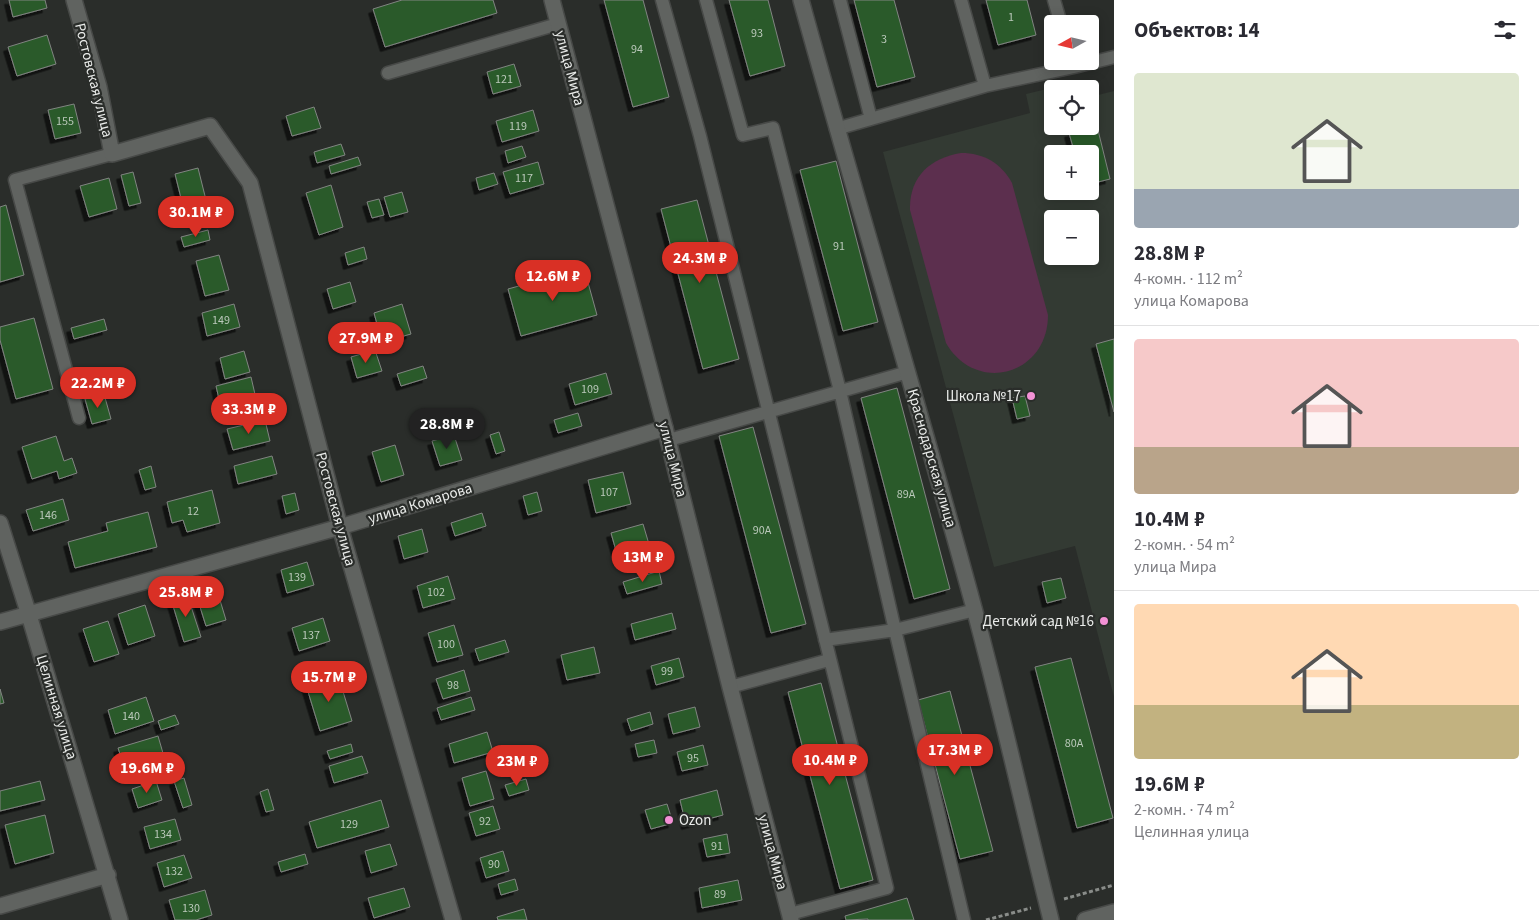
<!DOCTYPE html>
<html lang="ru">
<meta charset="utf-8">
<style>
:root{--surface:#fff;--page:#f2f2f3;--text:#2b2b33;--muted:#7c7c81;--line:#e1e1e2;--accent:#d93025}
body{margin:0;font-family:"Source Sans 3",sans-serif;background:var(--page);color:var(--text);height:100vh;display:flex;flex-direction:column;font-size:19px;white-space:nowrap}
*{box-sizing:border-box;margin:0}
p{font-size:16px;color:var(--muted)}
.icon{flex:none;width:28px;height:28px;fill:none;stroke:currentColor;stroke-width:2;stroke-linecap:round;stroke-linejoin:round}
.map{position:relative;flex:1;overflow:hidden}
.panel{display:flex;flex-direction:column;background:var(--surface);width:425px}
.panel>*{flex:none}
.needle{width:32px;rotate:262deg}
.controls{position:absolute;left:1044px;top:15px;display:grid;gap:10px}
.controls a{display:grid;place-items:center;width:55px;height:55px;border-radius:5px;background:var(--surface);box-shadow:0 2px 12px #0003;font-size:25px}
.price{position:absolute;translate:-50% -42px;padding:0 11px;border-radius:18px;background:var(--accent);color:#fff;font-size:16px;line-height:32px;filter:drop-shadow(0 1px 2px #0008)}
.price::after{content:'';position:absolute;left:50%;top:30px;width:15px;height:11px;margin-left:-8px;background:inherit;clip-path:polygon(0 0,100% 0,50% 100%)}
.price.selected{background:#222;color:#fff}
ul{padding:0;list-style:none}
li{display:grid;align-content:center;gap:10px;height:265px;padding:0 20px}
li+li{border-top:1px solid var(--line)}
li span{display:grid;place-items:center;height:155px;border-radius:5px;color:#555}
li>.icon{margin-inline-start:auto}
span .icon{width:90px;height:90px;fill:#fffc;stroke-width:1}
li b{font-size:21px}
h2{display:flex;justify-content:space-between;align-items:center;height:60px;padding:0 20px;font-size:21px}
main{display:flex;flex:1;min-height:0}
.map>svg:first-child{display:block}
</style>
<main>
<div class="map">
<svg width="1114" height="920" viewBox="0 0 1114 920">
<defs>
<filter id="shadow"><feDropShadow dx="-4.5" dy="4.5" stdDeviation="0" flood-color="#0009"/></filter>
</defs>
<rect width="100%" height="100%" fill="#2a2d2a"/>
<path fill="#333a33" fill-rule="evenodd" d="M1051,88L1052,94V126H1090V97L1114,91V697L1075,546L994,567L883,152L1030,113L1026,94ZM1052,154H1090V191H1052ZM1052,219H1090V256H1052Z"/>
<path fill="#5c2f4e" d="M961,153C984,153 1001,163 1012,183L1048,315C1048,375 976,395 946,343L910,210C909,177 930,158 961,153Z"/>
<path fill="#2a5a2c" stroke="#818481" filter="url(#shadow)" d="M9,0H45L47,8L13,17Z
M402,0H493L497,13L385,47L373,9Z
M604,0H643L669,97L633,107Z
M729,0H768L785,66L750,76Z
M854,0H894L915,77L877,87Z
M986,0H1027L1036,35L998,45Z
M47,35L56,64L17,76L8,47Z
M514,64L521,86L493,94L487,72Z
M74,104L81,133L55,139L48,110Z
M314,107L321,128L292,136L286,116Z
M533,110L539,131L502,142L496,121Z
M1097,126L1110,179L1090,184V154H1075L1069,133Z
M341,144L345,155L317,163L314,152Z
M522,146L526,157L508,163L505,151Z
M358,157L361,165L331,174L329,166Z
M836,161L878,322L843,331L800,170Z
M538,162L544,184L510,194L503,172Z
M198,168L209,212L186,218L175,174Z
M133,172L141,203L129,206L121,175Z
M494,173L498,184L479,190L476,178Z
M109,178L117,209L89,217L80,186Z
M331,185L343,227L319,235L306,193Z
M402,192L408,212L390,217L384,197Z
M379,199L384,215L372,218L367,202Z
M697,200L739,359L703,369L661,209Z
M6,205L24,275L0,282V207Z
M208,230L210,240L184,247L181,237Z
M364,247L367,259L348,265L345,253Z
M219,255L229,290L205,296L196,261Z
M584,268L597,315L521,336L508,289Z
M350,282L356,302L333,309L327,289Z
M234,304L240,327L207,336L202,313Z
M402,304L411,334L382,342L374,313Z
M34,318L53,389L16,399L0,340V327Z
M104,319L107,330L74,339L71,328Z
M1114,339V412L1096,344Z
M375,350L382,371L357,378L351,357Z
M244,351L250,372L225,379L220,358Z
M423,366L427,378L401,386L397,374Z
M606,373L612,394L575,405L569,384Z
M251,377L257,403L222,412L216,386Z
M897,388L950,589L914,599L861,398Z
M104,394L111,419L92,424L85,399Z
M1025,396L1030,416L1017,419L1012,398Z
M578,413L582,426L558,433L554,420Z
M265,420L270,441L233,450L227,429Z
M753,427L806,624L771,633L719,436Z
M499,432L505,451L496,454L490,435Z
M454,435L462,460L440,466L432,441Z
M56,436L64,461L72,458L77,473L59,479L57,471L32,479L22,447Z
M395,445L404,475L381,482L372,452Z
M272,456L277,474L238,484L234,466Z
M151,466L156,487L145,490L139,470Z
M623,472L631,504L596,513L588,480Z
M212,490L220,523L187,532L183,520L172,523L167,502Z
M537,492L542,511L528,515L523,496Z
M295,493L299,510L286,514L282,496Z
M63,499L69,520L33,531L26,510Z
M148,512L157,547L75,568L68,542L108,531L106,523Z
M482,513L486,526L455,536L451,523Z
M643,524L651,551L619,561L611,533Z
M422,529L428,552L404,559L398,536Z
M307,562L314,585L287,593L281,570Z
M659,571L662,584L627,594L623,582Z
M448,576L455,599L423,608L417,586Z
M1061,578L1066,598L1047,603L1042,582Z
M216,587L226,620L206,626L196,594Z
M187,594L201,637L184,642L171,599Z
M145,605L155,636L128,645L118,614Z
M672,613L676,629L635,640L631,624Z
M323,618L330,641L299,651L292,628Z
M108,621L119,654L94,662L83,629Z
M454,625L463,655L437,662L428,633Z
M505,640L509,652L479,661L475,649Z
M594,647L600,673L567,680L561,655Z
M679,658L684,677L656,685L651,666Z
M1071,658L1113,818L1077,828L1035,667Z
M464,670L470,691L443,699L436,679Z
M338,675L352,721L320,731L306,685Z
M821,683L873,880L840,889L788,692Z
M0,689L4,703L0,704Z
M950,691L993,851L960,859L918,700Z
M146,697L154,721L115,734L108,710Z
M471,697L475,710L441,720L437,708Z
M695,707L700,727L673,734L668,714Z
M650,712L653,724L631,731L627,719Z
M175,715L179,724L161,730L158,721Z
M487,732L493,752L454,763L449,744Z
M158,736L165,760L126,772L118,748Z
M654,740L657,753L638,757L635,744Z
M351,744L353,752L330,759L327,751Z
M703,745L708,765L682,771L677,752Z
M362,756L368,773L334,783L329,766Z
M486,771L494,799L470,806L462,778Z
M184,778L192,805L183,808L174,781Z
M526,779L529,790L509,796L505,785Z
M40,781L45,800L0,811V791Z
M156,781L162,800L138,808L132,789Z
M268,789L274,810L266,812L260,792Z
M717,790L723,815L686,825L680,800Z
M381,800L389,827L317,848L309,822Z
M667,804L673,823L651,829L645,810Z
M493,806L500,829L476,836L469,813Z
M45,815L54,853L15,864L5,825Z
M175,819L181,840L150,849L144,827Z
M727,834L730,853L707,857L703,839Z
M390,844L397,865L371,873L365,851Z
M503,851L509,871L486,878L480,858Z
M305,854L308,864L281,872L278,862Z
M184,855L192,878L164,887L157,863Z
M515,879L518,890L501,895L498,884Z
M738,880L742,900L702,908L699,888Z
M404,888L410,907L374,918L368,898Z
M205,890L212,915L196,920H175L169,900Z
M907,898L914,920H868V919L846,920L845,916Z
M524,909L527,920H498L497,917Z"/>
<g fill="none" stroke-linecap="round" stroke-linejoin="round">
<defs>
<path id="lane" d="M662,0L700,136L887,888L790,914
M706,0L743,135L773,128L840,391L895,630L964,920
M840,0L871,119
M961,0L985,86
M1054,0L1061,24
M388,73L558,24
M836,129L985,86L1074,67L1114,57
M79,418L15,180L112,154
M669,440L908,372
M825,640L895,630L975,610
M730,687L829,660"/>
<path id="street" d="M74,0L99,87L112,154L210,126L250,183L340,527L453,920
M801,0C857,203 919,405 974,608C1002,712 1025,816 1051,920
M0,523L29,615L120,920
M0,622L340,527L665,428
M0,906L108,875"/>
<path id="secondary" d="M552,0L665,428L730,687L791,920
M1085,920L1114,912"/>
</defs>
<use href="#lane" stroke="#474947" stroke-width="15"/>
<use href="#street" stroke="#474947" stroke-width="18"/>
<use href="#secondary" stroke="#474947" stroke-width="18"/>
<path stroke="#898c89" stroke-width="3" stroke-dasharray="4 2.5" stroke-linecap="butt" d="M1064,899L1114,885
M986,920L1031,908"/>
<use href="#lane" stroke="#606360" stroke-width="12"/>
<use href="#street" stroke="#606360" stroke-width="15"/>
<use href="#secondary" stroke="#606360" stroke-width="15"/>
</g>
<g fill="#f391d5" stroke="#2a2d2a" stroke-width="2">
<circle cx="1031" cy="396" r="5"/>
<circle cx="1104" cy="621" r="5"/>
<circle cx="669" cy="820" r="5"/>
</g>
<g text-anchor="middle" stroke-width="4.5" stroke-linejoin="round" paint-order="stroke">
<g font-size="12" fill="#bac8ba">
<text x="1011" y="21">1</text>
<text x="757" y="37">93</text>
<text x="884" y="43">3</text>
<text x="637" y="53">94</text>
<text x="504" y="83">121</text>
<text x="65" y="125">155</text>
<text x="518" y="130">119</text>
<text x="524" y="182">117</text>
<text x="839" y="250">91</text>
<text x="221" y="324">149</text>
<text x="590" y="393">109</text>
<text x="609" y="496">107</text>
<text x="906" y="498">89А</text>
<text x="193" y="515">12</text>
<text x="48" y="519">146</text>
<text x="762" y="534">90А</text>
<text x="297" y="581">139</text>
<text x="436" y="596">102</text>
<text x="311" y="639">137</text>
<text x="446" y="648">100</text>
<text x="667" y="675">99</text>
<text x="453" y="689">98</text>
<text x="131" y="720">140</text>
<text x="1074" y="747">80А</text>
<text x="693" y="762">95</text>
<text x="485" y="825">92</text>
<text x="349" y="828">129</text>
<text x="163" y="838">134</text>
<text x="717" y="850">91</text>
<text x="494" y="868">90</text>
<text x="174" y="875">132</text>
<text x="720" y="898">89</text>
<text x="191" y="912">130</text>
</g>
<g font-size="15" fill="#eaecea" stroke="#2a2d2a">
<text transform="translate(570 68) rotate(75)" y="5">улица Мира</text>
<text transform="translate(94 80) rotate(76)" y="5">Ростовская улица</text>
<text transform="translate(932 458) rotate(74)" y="5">Краснодарская улица</text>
<text transform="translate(673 459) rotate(76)" y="5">улица Мира</text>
<text transform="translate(420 503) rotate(-17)" y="5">улица Комарова</text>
<text transform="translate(336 509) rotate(75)" y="5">Ростовская улица</text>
<text transform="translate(57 707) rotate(73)" y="5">Целинная улица</text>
<text transform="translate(773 852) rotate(75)" y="5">улица Мира</text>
</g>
<g font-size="15" fill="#eaecea" stroke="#2a2d2a" text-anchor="end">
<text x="1021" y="401">Школа №17</text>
<text x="1094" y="626">Детский сад №16</text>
<text x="679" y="825" text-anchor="start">Ozon</text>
</g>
</g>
</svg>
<div class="controls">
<a><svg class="needle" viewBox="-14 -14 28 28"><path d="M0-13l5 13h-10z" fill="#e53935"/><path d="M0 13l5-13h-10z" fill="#7c7c81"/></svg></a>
<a><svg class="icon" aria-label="locate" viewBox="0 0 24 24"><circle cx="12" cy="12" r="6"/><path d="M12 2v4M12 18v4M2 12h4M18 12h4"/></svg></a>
<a>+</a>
<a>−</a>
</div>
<b class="price" style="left:196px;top:238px">30.1M ₽</b>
<b class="price" style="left:700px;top:284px">24.3M ₽</b>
<b class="price" style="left:553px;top:302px">12.6M ₽</b>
<b class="price" style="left:366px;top:364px">27.9M ₽</b>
<b class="price" style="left:98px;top:409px">22.2M ₽</b>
<b class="price" style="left:249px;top:435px">33.3M ₽</b>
<b class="price selected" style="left:447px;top:450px">28.8M ₽</b>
<b class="price" style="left:643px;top:583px">13M ₽</b>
<b class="price" style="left:186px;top:618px">25.8M ₽</b>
<b class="price" style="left:329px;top:703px">15.7M ₽</b>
<b class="price" style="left:955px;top:776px">17.3M ₽</b>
<b class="price" style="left:830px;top:786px">10.4M ₽</b>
<b class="price" style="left:517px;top:787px">23M ₽</b>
<b class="price" style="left:147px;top:794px">19.6M ₽</b>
</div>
<section class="panel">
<h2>Объектов: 14<svg class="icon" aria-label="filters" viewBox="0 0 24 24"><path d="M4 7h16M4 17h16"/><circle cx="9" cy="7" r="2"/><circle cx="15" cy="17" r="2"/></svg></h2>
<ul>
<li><span style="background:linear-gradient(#dfe7d0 75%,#9aa5b1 0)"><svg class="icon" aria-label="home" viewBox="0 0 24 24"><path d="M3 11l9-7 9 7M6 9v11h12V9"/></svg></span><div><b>28.8M ₽</b><p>4-комн. · 112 m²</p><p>улица Комарова</p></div></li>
<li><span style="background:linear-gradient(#f6c9c9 70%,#b9a48a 0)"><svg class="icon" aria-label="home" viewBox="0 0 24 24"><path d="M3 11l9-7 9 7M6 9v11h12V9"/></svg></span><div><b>10.4M ₽</b><p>2-комн. · 54 m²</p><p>улица Мира</p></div></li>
<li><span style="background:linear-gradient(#ffd9b3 65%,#c2b280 0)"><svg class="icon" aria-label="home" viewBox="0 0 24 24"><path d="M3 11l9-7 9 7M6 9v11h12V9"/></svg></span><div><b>19.6M ₽</b><p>2-комн. · 74 m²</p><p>Целинная улица</p></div></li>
</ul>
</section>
</main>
